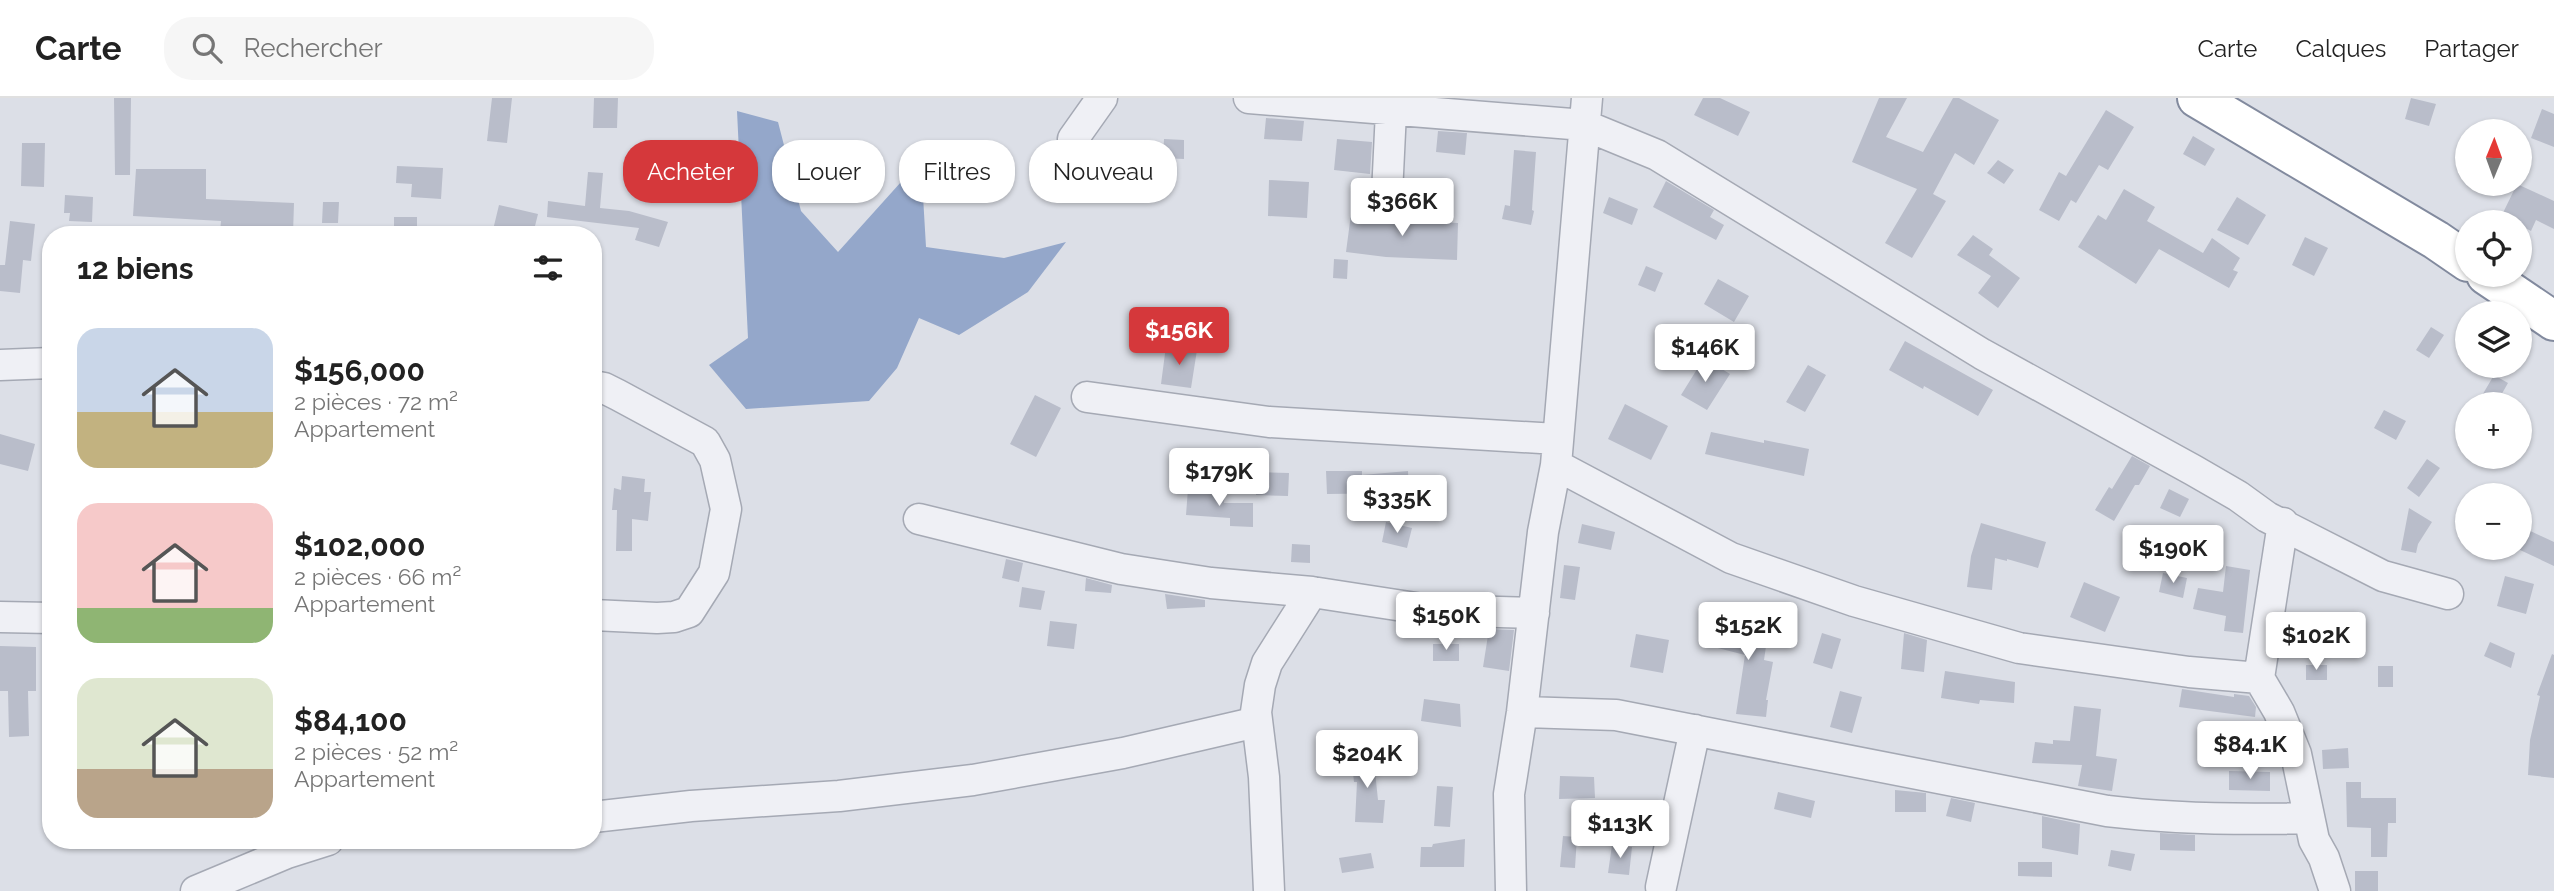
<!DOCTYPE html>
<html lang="fr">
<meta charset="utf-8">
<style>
:root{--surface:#fff;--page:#f6f6f6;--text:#222;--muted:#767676;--line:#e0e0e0;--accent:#d5383b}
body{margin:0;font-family:Raleway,sans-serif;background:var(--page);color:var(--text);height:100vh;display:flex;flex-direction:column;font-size:26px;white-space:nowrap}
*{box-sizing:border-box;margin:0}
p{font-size:23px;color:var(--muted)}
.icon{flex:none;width:38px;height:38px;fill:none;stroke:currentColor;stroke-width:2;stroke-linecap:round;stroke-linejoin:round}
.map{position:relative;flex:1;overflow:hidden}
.details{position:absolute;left:42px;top:128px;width:560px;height:623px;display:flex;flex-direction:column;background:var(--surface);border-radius:28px;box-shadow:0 2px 5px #0004}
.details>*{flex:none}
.hud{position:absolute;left:623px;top:42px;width:665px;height:63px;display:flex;gap:14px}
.needle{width:46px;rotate:1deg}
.controls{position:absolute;left:2455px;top:21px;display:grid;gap:14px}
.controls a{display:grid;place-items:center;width:77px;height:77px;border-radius:50%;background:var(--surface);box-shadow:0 2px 5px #0004;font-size:35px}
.price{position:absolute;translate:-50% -60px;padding:0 16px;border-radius:7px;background:#fff;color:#222;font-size:23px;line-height:46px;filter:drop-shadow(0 2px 4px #0008)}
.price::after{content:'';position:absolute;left:50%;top:42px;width:21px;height:16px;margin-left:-10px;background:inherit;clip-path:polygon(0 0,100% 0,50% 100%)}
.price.active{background:var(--accent);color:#fff}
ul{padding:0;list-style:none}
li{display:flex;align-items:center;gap:21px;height:175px;padding:0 35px}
li span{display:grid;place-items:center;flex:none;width:196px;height:140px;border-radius:21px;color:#555}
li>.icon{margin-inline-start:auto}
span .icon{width:84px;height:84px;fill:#fffc;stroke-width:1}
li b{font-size:30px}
h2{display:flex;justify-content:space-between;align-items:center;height:84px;padding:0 35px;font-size:30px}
.chip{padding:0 24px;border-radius:28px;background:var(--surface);box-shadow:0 2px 5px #0004;font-size:24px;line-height:63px}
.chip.active{background:var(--accent);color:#fff}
header{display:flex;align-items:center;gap:42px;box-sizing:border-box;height:98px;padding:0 35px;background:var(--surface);border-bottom:2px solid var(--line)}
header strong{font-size:33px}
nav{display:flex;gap:38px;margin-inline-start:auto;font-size:24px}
.search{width:490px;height:63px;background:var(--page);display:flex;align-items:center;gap:18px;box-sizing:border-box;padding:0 24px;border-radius:28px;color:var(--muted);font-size:26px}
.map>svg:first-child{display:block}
</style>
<header>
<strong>Carte</strong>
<div class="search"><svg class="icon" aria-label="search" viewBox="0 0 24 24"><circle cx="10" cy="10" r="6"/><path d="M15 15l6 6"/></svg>Rechercher</div>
<nav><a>Carte</a><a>Calques</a><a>Partager</a></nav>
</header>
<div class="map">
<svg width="2554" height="793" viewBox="0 0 2554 793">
<rect width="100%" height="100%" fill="#dcdfe7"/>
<path fill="#94a7ca" d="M737,13L778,24L801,113L838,154L928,54L923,98L926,149L1004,160L1066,144L1028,194L959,237L919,220L897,270L869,303L746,311L709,267L748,240Z"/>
<path fill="#b9bdca" d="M114,0H131L130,77H115Z
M492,0H512L507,45L487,43Z
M594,0H618L617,30H593Z
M1703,0H1720L1750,14L1738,38L1694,17Z
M1879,0H1907L1886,39L1923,54L1953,0H1959L1999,22L1974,67L1955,55L1933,96L1946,103L1912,160L1885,145L1917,91L1852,64Z
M2411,0L2436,6L2429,28L2405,21Z
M2542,11L2554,16V49L2531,40Z
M2106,12L2134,29L2108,72L2099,67L2076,105L2071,102L2059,123L2039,112L2059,74L2066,78Z
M1266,20L1304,23L1302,43L1264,41Z
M1438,33L1467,35L1465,57L1436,54Z
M2193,38L2215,51L2205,68L2183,56Z
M1164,41L1184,42V61L1163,60Z
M1337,41L1372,44L1370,76L1334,72Z
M1092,44L1118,57L1100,95L1075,83L1087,58L1082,56Z
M22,45H45L44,89L21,88Z
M1514,52L1536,54L1532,112L1534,113L1531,127L1502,121L1505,107L1510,108Z
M1998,62L2014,72L2004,86L1987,75Z
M397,68L443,70L441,101L411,99L412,86L396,85Z
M136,71H206V101L294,105L293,136L220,134L221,123L133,118Z
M588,74L603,75L600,110L629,113L668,124L659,149L635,142L639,130L547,119L548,103L585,108Z
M1269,82L1309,84L1307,120L1268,118Z
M1666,83L1714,112L1710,119L1724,127L1716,142L1653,109Z
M2517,86L2554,103V131L2536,122L2531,133L2520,127V124H2513L2501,119Z
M2124,91L2155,109L2147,123L2203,155L2212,140L2240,160L2233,172L2238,174L2229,190L2159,151L2136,186L2078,149L2098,117L2106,122Z
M65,97L93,99L92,124L69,123L70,115H64Z
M1609,99L1638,111L1632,127L1603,115Z
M2237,99L2266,117L2248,147L2217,132Z
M323,104H339L338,125H322Z
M499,107L538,116L533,136H492Z
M1351,116L1400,122L1458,125L1457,162L1386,159L1346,154Z
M394,119H417V136H394Z
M10,123L35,126L31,163L23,162L20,195L0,193V167H5Z
M1973,137L1993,151L1989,157L2020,180L1998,210L1978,195L1991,178L1957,157Z
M2305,139L2328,150L2314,178L2292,167Z
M1334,161L1348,162L1347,181L1333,180Z
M1646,168L1663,175L1655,194L1638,187Z
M1718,181L1749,198L1734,224L1704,206Z
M2431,229L2444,237L2429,260L2416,252Z
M1905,243L1993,292L1978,318L1924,288L1923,291L1889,272Z
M1166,248L1197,252L1191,290L1161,286Z
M1704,260L1730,276L1707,312L1681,297Z
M1808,267L1826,277L1805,314L1786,304Z
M2494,277L2508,285L2496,306H2477Z
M1035,297L1061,310L1036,359L1010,346Z
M1625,306L1668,328L1651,362L1608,341Z
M2384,312L2406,323L2396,342L2374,330Z
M1711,334L1764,345V342L1809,351L1804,378L1705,356Z
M0,336L35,346L28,373L0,366Z
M2132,358L2150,368L2139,387H2135L2114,423L2095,412L2109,389L2112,391Z
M2427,361L2440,370L2419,399L2407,390Z
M1326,373H1362V377L1408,373L1409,395L1327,396Z
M1257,374L1289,375L1288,398L1256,397Z
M622,378L645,381L644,394H651L648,423L632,421V453H616L617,412H612L614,390L621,392Z
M1188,391L1225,394L1224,405H1253V429L1230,428V420L1186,417Z
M2169,391L2189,401L2180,419L2160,410Z
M2409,410L2432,424L2418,446L2416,455L2401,452Z
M1386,424L1412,430L1407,450L1382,444Z
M1981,425L2046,444L2038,470L2007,461V463L1995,460L1992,492L1967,489L1971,458Z
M1582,426L1615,434L1611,452L1578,445Z
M2524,430L2554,444V468L2520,452V438Z
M1292,446L1310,447V465L1291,464Z
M1006,461L1023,465L1019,484L1002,480Z
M1564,467L1580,469L1575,502L1560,500Z
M2226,468L2250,472L2243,535L2224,533L2226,518L2193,511L2198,490L2223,494Z
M2163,475L2187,480L2183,500L2159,494Z
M2505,478L2534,486L2526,516L2497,508Z
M1086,480L1112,487L1111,495L1085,493Z
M2084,484L2120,499L2105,534L2070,519Z
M1022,489L1045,493L1041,512L1019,509Z
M1165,496L1205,502V509L1167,511Z
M1717,520L1741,526L1742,523L1769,528L1764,562L1773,564L1766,602H1768L1766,619L1736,616L1745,557L1710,548Z
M1050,523L1077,526L1074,551L1047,548Z
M1489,531L1514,532L1509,573L1483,569Z
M1822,535L1841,541L1832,571L1813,565Z
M1904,535L1927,542L1924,574L1901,571Z
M1636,536L1669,542L1663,575L1630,569Z
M2490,544L2515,555L2511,570L2484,558Z
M1433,546H1459V563H1433Z
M0,548L36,549V593H28L29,638L9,639L8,593H0Z
M2552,556L2554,557V680L2528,677L2530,642L2540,598L2537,597Z
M2306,567H2327V582H2306Z
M2378,568H2393V589H2378Z
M1945,573L2015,584L2014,605L1980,602L1979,606L1941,600Z
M2182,591L2234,599V596L2249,598L2256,609L2255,619L2179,609Z
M1840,593L1862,599L1852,635L1830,629Z
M1424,601L1460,606L1461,629L1421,623Z
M2074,608L2101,611L2096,658L2117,661L2112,693L2078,688L2082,667L2032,665L2035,644L2053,646V642L2070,643Z
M2348,650L2349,670L2323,671L2322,652Z
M1373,654L1378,702H1385L1383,725L1355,724L1357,684H1354L1351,656Z
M2229,673L2270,674V693L2229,692Z
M1560,678L1594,679L1595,700L1559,701Z
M2346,684H2361V700H2396V725H2388L2387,759H2371V730L2347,729Z
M1437,688L1453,689L1450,729L1434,728Z
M1895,692L1926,695V714H1895Z
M1778,694L1815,703L1811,720L1774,711Z
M1951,700L1975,705L1971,724L1946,718Z
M2042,718L2080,726L2078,757L2042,750Z
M2160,735L2195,737V753L2160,752Z
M1563,738L1577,739L1575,770L1560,769Z
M1465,741L1464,769H1420L1421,749H1432L1433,746Z
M1612,747L1632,749L1629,777L1608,775Z
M2111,752L2135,756L2131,773L2108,768Z
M1371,755L1374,770L1342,775L1339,760Z
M2018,764H2052V779L2018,778Z
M2355,773H2378V793H2355Z"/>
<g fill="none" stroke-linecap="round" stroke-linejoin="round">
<defs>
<path id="minor" d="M1249,0L1584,27L1657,57L1982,256L2193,372L2238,398L2267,419L2383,478L2448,496
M1073,41L1102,0
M1387,96L1391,13
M0,267L51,265
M593,288L604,290L618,297L705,344L715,362L726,411L714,475L689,514L674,519L657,520L593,517
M1087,299L1269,324L1557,341
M1556,367L1731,460L1854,503L2019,550L2189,574L2259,580
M919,421L1121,471L1211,485L1312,494L1429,512L1534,515
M2283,425L2259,580L2279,614L2296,656L2314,742L2324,760L2335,793
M0,519L51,520
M1522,614L1616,617L2107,713C2174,721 2241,722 2309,720
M593,719L691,708L839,698L973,682L1123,655L1257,624
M1661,789L1695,632
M196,793L287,755L328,742
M1269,793L1264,679L1256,614L1260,587L1267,565L1312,494
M1511,793L1509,696L1522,614L1543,434L1556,367L1587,0"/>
<path id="highway" d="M2197,0L2436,142L2468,164
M2486,177L2554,223"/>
</defs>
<use href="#minor" stroke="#a5a9b4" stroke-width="33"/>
<use href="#highway" stroke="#828a9e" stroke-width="42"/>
<use href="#minor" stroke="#eff0f5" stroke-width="30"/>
<use href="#highway" stroke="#fff" stroke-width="38"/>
</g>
</svg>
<div class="controls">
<a><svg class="needle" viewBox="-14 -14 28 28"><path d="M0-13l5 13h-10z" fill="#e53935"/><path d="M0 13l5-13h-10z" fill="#767676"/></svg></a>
<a><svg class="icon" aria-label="locate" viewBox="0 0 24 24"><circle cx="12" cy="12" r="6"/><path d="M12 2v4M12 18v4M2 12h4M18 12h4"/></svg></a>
<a><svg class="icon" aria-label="layers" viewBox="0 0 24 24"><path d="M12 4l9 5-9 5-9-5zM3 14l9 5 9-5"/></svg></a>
<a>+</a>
<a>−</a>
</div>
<b class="price" style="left:1402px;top:140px">$366K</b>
<b class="price active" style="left:1179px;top:269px">$156K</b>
<b class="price" style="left:1705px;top:286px">$146K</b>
<b class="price" style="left:1219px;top:410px">$179K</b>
<b class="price" style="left:1397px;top:437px">$335K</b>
<b class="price" style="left:2173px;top:487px">$190K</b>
<b class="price" style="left:1446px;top:554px">$150K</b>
<b class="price" style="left:1748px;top:564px">$152K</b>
<b class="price" style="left:2316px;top:574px">$102K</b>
<b class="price" style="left:2250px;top:683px">$84.1K</b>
<b class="price" style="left:1367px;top:692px">$204K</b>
<b class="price" style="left:1620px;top:762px">$113K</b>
<div class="hud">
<a class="chip active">Acheter</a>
<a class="chip">Louer</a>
<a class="chip">Filtres</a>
<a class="chip">Nouveau</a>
</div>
<section class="details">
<h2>12 biens<svg class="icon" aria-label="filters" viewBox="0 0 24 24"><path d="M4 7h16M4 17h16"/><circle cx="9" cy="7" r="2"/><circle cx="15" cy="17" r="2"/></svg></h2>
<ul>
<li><span style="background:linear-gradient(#c9d6e8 60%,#c2b280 0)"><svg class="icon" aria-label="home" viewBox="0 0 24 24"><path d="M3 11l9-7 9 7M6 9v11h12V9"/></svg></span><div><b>$156,000</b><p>2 pièces · 72 m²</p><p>Appartement</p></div></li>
<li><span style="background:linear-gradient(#f6c9c9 75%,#8fb573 0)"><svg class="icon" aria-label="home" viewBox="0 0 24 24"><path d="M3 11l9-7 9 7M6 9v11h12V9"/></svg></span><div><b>$102,000</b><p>2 pièces · 66 m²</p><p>Appartement</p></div></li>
<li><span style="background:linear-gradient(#dfe7d0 65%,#b9a48a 0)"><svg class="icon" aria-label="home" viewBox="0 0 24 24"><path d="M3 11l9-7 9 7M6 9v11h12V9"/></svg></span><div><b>$84,100</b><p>2 pièces · 52 m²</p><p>Appartement</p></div></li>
</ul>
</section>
</div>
